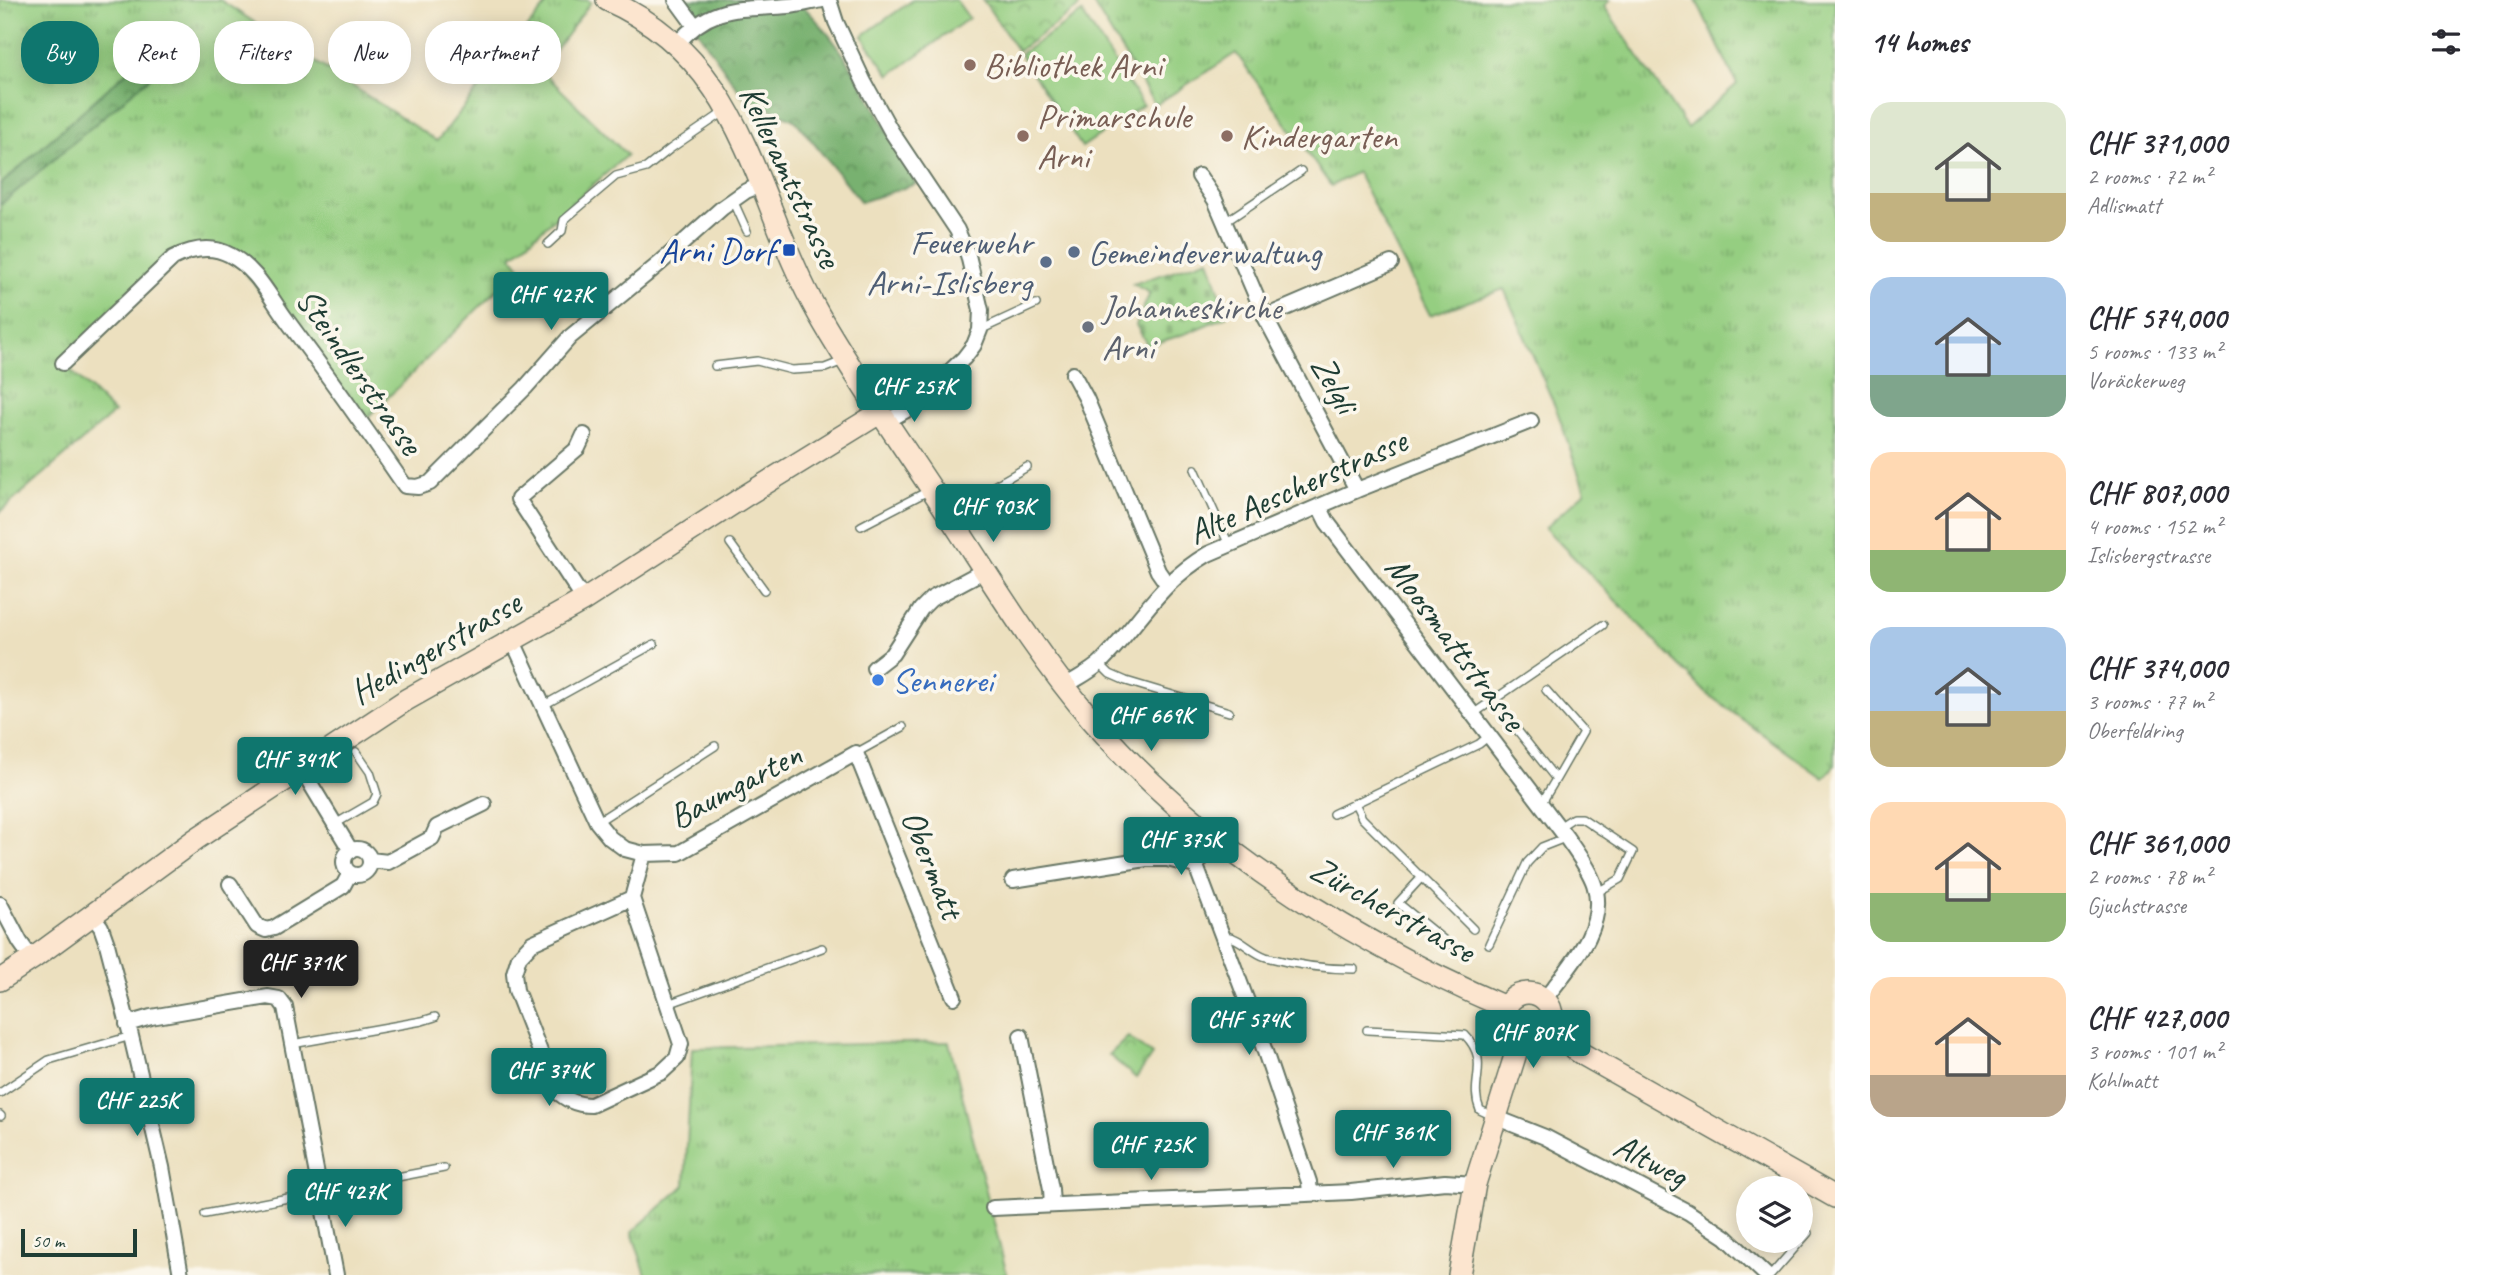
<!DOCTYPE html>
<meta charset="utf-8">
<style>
:root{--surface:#fff;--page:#f7f7f7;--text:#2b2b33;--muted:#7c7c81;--accent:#0f766e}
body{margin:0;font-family:Caveat,sans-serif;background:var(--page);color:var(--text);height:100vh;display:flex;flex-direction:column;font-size:26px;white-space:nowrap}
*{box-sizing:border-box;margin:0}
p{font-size:23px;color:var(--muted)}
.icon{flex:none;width:38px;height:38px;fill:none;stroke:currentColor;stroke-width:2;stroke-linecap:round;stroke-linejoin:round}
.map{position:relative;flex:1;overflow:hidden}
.drawer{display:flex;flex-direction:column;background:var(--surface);width:665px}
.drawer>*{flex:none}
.guide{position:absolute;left:21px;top:21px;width:665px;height:63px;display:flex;gap:14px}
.controls{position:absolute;left:1736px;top:1176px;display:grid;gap:14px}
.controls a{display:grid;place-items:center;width:77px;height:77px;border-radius:50%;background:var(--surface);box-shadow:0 4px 18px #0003;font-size:35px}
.scale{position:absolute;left:21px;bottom:18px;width:116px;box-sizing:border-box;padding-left:7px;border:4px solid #1f3d34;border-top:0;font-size:19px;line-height:24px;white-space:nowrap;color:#1f3d34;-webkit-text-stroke:5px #fbf7ec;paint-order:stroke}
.price{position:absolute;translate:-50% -60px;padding:0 16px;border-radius:7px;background:var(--accent);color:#fff;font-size:23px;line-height:46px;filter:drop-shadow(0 2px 4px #0008)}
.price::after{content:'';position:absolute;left:50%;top:42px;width:21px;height:16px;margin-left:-10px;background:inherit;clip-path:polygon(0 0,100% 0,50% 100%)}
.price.selected{background:#222;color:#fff}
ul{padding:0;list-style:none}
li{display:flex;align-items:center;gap:21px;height:175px;padding:0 35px}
li span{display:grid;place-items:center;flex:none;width:196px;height:140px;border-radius:21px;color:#555}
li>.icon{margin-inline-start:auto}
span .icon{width:84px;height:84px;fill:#fffc;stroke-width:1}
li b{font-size:30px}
h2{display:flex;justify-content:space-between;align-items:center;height:84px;padding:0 35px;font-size:30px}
.chip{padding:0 24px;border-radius:28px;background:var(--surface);box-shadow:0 4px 18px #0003;font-size:24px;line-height:63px}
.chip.selected{background:var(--accent);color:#fff}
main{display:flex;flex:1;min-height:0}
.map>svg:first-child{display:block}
</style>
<main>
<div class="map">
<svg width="1835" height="1275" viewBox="0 0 1835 1275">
<defs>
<pattern id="grass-tufts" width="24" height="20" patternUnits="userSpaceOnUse" patternTransform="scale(1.75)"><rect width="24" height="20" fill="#95ce81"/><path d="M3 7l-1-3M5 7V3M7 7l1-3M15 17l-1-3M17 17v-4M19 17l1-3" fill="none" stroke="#79a86a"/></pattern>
<pattern id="forest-crowns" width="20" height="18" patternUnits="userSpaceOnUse" patternTransform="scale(1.75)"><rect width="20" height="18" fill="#78b16f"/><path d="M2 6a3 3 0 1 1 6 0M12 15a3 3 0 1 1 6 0" fill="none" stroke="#62915c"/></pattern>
<pattern id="cemetery-stones" width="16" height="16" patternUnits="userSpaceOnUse" patternTransform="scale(1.75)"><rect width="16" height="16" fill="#95ce81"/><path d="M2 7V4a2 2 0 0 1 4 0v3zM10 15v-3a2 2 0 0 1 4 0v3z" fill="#79a86a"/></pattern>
<pattern id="park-crowns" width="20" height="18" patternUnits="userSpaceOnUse" patternTransform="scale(1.75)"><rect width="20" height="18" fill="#95ce81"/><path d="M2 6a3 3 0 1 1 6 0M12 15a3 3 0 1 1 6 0" fill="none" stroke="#79a86a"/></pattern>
</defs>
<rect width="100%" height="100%" fill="#fbf7ec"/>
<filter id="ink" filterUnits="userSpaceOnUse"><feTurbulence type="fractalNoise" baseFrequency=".0143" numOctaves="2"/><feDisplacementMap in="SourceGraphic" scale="14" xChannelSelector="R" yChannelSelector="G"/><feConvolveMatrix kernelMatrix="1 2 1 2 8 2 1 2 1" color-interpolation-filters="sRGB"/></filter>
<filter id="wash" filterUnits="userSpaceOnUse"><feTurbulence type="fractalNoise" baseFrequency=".00686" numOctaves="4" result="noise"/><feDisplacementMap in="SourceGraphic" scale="28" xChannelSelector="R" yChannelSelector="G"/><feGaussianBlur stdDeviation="1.57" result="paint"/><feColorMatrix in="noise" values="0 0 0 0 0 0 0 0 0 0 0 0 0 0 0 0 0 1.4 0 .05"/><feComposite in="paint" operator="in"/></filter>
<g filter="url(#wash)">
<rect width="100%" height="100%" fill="#ece0bf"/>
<path fill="url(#grass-tufts)" stroke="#5a865a" stroke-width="2" d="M0,0H220L437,141L550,0H587L591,2L541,70L627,155L512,256L520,267L362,423L326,372L230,254L189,250L63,363L114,413L0,512V205L187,45L171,32L0,185Z
M1091,0H1610L1604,6L1687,128L1737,84L1696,0H1835V765L1823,778L1706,693L1545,528L1585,492L1557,411L1504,289L1430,315L1357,172L1331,186L1236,53L1155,105Z
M949,1042L1007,1275H646L632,1232L685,1185L692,1048Z"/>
<path fill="url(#forest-crowns)" stroke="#4c7752" stroke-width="2" d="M676,0H796C851,48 880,120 916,184L861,202L796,121L742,95Z
M171,32L188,45L0,205V185Z"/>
<path fill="url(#cemetery-stones)" stroke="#5a865a" stroke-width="2" d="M1209,259L1227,316L1187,333L1148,346L1136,325L1150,293L1133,284Z"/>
<path fill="url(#park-crowns)" stroke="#5a865a" stroke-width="2" d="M983,0H1075L1079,7L1018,51Z
M1128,1037L1152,1055L1136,1078L1109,1055Z"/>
<path fill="#95ce81" stroke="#5a865a" stroke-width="2" d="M913,0H956L969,18L890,75L862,36Z
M1082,13L1143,105L1082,147L1020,54Z"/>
</g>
<g filter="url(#ink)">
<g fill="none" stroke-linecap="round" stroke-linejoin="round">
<defs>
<path id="lane" d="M733,200L747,231
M1225,222L1301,171
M548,244L562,231L564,220L616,176L646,168L670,149L724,112
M980,330L1036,304
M715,366L757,361L792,370L825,368L843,361
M1195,469L1229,545
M948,512L1027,467
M861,526L928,491
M730,543L764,590
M1100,664L1110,674L1126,681L1229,712
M1546,690L1583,732L1556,779
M544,705L654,644
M1473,714L1603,625
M1506,716L1556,779L1544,799L1539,802
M856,753L903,727
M1355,803L1362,818L1473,929
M1333,814L1479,744L1489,736
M597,822L715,746
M335,824L373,802L377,794L370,772L356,752
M1559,827L1573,818H1582L1633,852L1620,879L1596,893
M1422,877L1398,903L1450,945
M1223,936C1240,936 1250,952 1266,957C1295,965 1324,969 1354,969
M1489,944L1527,863L1542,847L1565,838
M668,1004L822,948
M1367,1030L1465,1035C1492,1063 1468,1081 1480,1110L1495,1117
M292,1044L422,1021L435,1017
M0,1093L49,1060L131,1036
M0,1115L1,1116
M205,1214L444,1168
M1771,1275L1808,1233"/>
<path id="street" d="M676,0L695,26
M829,0L836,22L864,82L891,131L957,230L968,255L981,310L980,330L974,345L964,358L912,407L887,421
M677,44C712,3 741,10 789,6C800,5 811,2 822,0
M1199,176L1215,200L1265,317
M63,363L173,258C191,249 212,245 230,255C257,269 269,296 286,319C327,374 366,429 405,486L418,487L430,483L525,388L570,337L659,264L722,208L746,191L761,185
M1073,374L1086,398L1158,571L1167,584
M1357,490L1265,317L1391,263
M1319,506L1327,522L1566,837C1576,852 1588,867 1594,884C1609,927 1567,969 1544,1000
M584,600L518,499L578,448L584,435
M512,639L597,822L610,838L625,849L644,854L679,853L856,753L954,997
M874,668L892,654L921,609L931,599L985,570
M1065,686C1077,678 1091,672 1101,662C1141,622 1157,584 1208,554L1357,490L1531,421
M301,768L351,851
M1216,839L1196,866L1257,1028L1309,1182L1310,1193
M344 862a13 13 0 1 1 26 0a13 13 0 1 1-26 0Z
M370,860L388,862L432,838L437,827L484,804
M1013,880L1146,859H1167L1196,866
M230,884L257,926L266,930L274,928L343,886L350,873
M632,898L681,1044L677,1058L662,1072L591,1105C575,1105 566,1099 555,1090L516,990L514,973L519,957L532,943L632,898L644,854
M0,904L20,942L32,959
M92,915L101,927L107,944L131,1036L162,1167L181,1275
M127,1024L151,1017L268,997L279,999L285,1007L336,1275
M1021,1036L1051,1189L1052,1205
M1497,1118L1545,1137L1688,1212L1726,1237L1766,1275
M993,1208L1351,1192L1445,1182L1475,1184"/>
<path id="secondary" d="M607,0C748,62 752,197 819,315C858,383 905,448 948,514C994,584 1037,656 1092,720C1202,848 1352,941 1507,1008
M0,980L32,959L196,839L406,700L584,600L745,496L881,412
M1504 1017a24 24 0 1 1 48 0a24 24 0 1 1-48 0Z
M1548,1031L1582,1054L1835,1197
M1459,1275L1475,1184L1520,1040"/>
</defs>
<use href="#lane" stroke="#677665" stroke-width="10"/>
<use href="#street" stroke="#677665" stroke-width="18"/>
<use href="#secondary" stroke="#677665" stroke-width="24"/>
<use href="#lane" stroke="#fff" stroke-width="7"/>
<use href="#street" stroke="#fff" stroke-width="14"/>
<use href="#secondary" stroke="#fce5cf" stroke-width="21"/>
</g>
</g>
<g fill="#8d6e63" stroke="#fbf7ec" stroke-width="2.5">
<circle cx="970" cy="65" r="7"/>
<circle cx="1023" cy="136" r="7"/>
<circle cx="1227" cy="136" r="7"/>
</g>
<rect fill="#1a4fb4" stroke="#fbf7ec" stroke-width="2.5" x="782" y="243" width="14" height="14" rx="3.5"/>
<g fill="#5c6f8a" stroke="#fbf7ec" stroke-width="2.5">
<circle cx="1074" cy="252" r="7"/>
<circle cx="1046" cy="262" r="7"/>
</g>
<circle fill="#6b7280" stroke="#fbf7ec" stroke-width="2.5" cx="1088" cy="327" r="7"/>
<circle fill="#3f7fe0" stroke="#fbf7ec" stroke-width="2.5" cx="878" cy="680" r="7"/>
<g text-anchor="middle" stroke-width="7" stroke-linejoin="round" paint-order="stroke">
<g font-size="35" fill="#785e54" stroke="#fbf7ec" text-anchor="start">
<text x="984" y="77">Bibliothek Arni</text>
<text x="1037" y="128">Primarschule<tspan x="1037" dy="40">Arni</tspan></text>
<text x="1241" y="148">Kindergarten</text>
</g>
<g font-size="35" fill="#1f3d34" stroke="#fbf7ec">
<text transform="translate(791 176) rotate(65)" y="12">Kelleramtstrasse</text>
<text transform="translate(360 371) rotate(55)" y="12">Steindlerstrasse</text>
<text transform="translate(1335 384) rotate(61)" y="12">Zelgli</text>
<text transform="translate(1297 486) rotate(-24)" y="12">Alte Aescherstrasse</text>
<text transform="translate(1456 643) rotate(53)" y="12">Moosmattstrasse</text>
<text transform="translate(435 647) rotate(-30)" y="12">Hedingerstrasse</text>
<text transform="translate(735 785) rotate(-28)" y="12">Baumgarten</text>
<text transform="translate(933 864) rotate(68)" y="12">Obermatt</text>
<text transform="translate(1393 909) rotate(29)" y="12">Zürcherstrasse</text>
<text transform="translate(1651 1160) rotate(27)" y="12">Altweg</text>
</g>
<g font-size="35" fill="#4e5e75" stroke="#fbf7ec" text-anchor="end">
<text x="1032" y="254">Feuerwehr<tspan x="1032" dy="40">Arni-Islisberg</tspan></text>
<text x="1088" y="264" text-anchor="start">Gemeindeverwaltung</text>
</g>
<g font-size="35" fill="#164399" stroke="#fbf7ec" text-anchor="end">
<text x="775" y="262">Arni Dorf</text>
</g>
<g font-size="35" fill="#5b616d" stroke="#fbf7ec" text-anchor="start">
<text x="1102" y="319">Johanneskirche<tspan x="1102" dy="40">Arni</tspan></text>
</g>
<g font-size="35" fill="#366cbe" stroke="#fbf7ec" text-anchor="start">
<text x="892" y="692">Sennerei</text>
</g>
</g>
</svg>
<div class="controls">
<a><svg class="icon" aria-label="layers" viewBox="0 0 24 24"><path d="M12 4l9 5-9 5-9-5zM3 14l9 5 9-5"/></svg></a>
</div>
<div class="scale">50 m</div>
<b class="price" style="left:551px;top:332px">CHF 427K</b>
<b class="price" style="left:914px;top:424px">CHF 257K</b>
<b class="price" style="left:993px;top:544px">CHF 903K</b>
<b class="price" style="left:1151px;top:753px">CHF 669K</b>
<b class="price" style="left:295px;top:797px">CHF 341K</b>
<b class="price" style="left:1181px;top:877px">CHF 375K</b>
<b class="price selected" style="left:301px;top:1000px">CHF 371K</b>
<b class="price" style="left:1249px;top:1057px">CHF 574K</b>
<b class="price" style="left:1533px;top:1070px">CHF 807K</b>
<b class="price" style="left:549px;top:1108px">CHF 374K</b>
<b class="price" style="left:137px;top:1138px">CHF 225K</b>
<b class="price" style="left:1393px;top:1170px">CHF 361K</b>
<b class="price" style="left:1151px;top:1182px">CHF 725K</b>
<b class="price" style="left:345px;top:1229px">CHF 427K</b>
<div class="guide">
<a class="chip selected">Buy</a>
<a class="chip">Rent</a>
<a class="chip">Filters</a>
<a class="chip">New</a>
<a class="chip">Apartment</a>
</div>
</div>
<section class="drawer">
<h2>14 homes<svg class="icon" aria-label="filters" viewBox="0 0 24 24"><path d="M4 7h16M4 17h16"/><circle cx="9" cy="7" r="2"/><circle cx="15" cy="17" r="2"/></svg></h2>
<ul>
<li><span style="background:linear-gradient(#dfe7d0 65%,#c2b280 0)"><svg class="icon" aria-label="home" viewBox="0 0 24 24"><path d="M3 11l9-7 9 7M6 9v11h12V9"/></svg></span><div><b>CHF 371,000</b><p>2 rooms · 72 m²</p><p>Adlismatt</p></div></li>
<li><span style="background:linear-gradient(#a9c7e8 70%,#7fa58c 0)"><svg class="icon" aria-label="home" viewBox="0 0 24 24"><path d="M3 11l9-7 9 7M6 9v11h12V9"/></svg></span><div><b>CHF 574,000</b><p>5 rooms · 133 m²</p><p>Voräckerweg</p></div></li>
<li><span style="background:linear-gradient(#ffd9b3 70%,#8fb573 0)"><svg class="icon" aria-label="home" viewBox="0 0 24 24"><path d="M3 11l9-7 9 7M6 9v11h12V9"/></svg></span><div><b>CHF 807,000</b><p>4 rooms · 152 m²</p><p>Islisbergstrasse</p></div></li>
<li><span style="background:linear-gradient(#a9c7e8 60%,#c2b280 0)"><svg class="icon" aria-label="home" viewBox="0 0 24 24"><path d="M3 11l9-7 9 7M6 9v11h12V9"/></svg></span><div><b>CHF 374,000</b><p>3 rooms · 77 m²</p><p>Oberfeldring</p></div></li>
<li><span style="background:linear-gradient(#ffd9b3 65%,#8fb573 0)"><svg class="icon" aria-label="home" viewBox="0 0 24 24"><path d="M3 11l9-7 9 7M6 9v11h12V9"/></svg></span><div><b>CHF 361,000</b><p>2 rooms · 78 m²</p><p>Gjuchstrasse</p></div></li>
<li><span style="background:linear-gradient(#ffd9b3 70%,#b9a48a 0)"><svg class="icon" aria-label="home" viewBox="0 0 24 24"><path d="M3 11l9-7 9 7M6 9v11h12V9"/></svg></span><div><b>CHF 427,000</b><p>3 rooms · 101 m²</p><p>Kohlmatt</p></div></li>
</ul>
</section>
</main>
